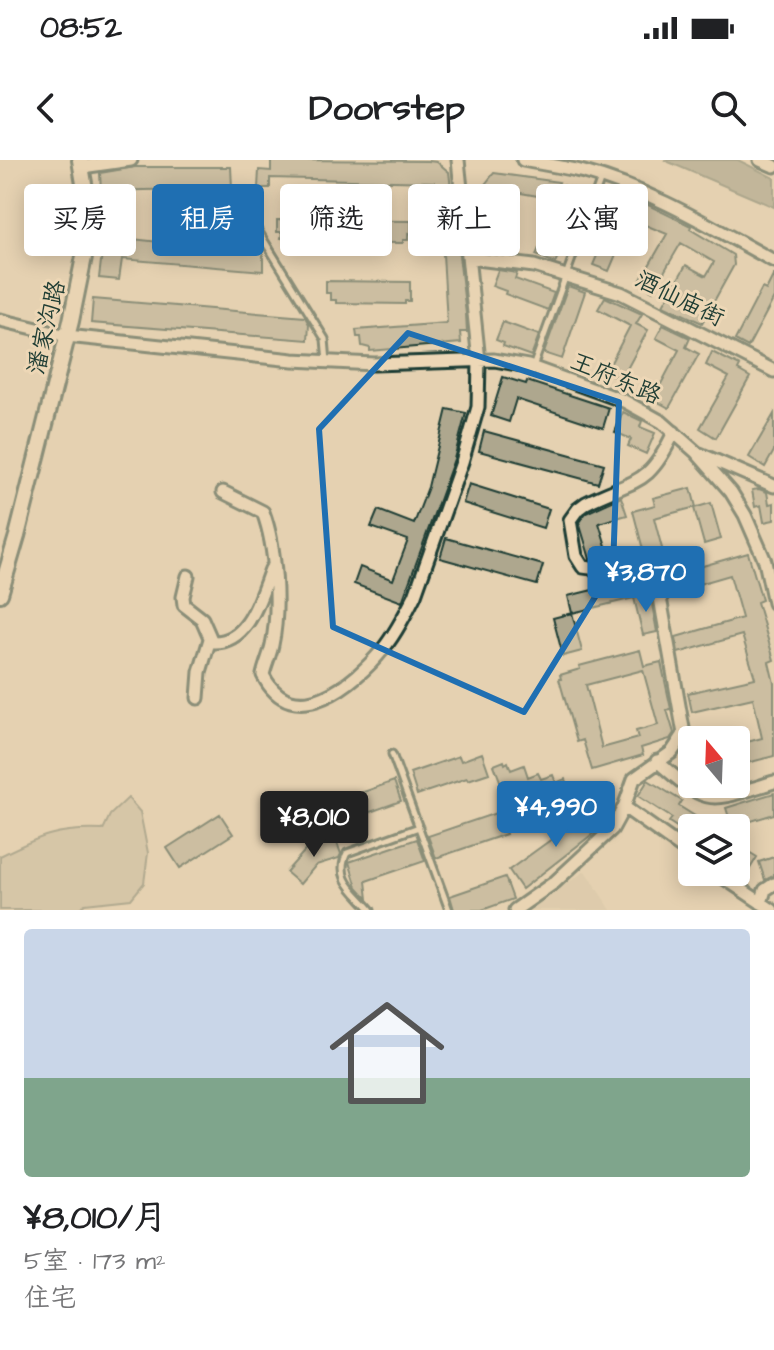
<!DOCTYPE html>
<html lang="zh">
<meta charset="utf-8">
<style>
:root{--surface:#fff;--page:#f2f2f2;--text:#202124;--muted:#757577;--accent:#1f6fb2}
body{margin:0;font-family:"Architects Daughter","LXGW WenKai TC",sans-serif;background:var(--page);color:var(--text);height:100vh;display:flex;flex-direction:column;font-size:30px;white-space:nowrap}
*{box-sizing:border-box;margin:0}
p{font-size:26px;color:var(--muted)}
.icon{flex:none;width:44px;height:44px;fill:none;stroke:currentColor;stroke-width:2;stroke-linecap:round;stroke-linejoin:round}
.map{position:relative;height:750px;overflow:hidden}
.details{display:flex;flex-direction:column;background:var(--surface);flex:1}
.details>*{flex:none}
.top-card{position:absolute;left:24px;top:24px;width:726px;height:72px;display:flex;gap:16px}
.needle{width:52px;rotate:341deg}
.controls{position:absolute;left:678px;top:566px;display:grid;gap:16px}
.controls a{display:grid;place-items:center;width:72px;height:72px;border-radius:8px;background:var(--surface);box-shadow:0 4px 20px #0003;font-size:40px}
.price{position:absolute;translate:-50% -68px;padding:0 18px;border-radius:8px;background:var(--accent);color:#fff;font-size:26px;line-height:52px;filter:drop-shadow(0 2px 4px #0008)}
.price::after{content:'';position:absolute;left:50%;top:48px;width:24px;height:18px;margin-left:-12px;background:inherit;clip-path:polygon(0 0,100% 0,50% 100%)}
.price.active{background:#222;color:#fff}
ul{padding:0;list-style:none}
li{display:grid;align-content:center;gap:16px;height:424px;padding:0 24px}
li span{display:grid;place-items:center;height:248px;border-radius:8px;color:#555}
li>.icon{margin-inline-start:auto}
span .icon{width:144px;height:144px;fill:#fffc;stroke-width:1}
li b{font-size:34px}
.pill{padding:0 28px;border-radius:8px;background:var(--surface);box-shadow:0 4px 20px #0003;font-size:28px;line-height:72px}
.pill.active{background:var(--accent);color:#fff}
.status{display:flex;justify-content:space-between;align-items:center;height:56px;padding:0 40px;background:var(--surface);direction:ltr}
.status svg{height:22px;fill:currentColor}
header{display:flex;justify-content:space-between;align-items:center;height:104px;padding:0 24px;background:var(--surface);font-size:36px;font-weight:800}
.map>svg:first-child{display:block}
</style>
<div class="status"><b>08:52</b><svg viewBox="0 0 49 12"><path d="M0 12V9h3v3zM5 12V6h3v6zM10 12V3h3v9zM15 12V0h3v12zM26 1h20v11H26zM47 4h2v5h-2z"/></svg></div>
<header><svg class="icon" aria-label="back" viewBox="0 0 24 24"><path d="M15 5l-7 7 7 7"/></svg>Doorstep<svg class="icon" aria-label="search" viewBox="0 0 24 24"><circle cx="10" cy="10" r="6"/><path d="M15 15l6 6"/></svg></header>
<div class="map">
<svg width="774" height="750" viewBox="0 0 774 750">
<rect width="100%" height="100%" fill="#e5d1b1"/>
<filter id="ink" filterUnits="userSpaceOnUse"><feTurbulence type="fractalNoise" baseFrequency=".0125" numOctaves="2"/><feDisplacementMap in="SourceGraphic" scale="16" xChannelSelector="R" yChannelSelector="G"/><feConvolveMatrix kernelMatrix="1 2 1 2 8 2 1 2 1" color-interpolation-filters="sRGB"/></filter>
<g filter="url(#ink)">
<path fill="#d4c4a6" d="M585,711L611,750H528L536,745Z"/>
<path fill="#c4b89c" stroke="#727a68" stroke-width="2" d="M128,638L140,652L148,693L144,723L131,739L85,744L77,750H0V696C40,676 58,668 103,670L110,655Z"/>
<path fill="#97967f" stroke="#677261" stroke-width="2" d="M664,0H738L774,18V47Z"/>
<path fill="#aea78e" stroke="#1f3d34" stroke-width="2" fill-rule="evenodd" d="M286,0L428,1L437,2L449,12L466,154L467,172H460L461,183L370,191V188L362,186L361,177H357L356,170L447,163L443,94L434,22L270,18V28H258L259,10L271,11V1Z
M135,7H231L232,28L101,31L100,13Z
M494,13L559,22L558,24L582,30L577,40L582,42L555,103L536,95L560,40L504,30L507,92H492L486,23Z
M632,41H640L691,66L690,69L733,95L734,105L702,163L663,145L686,105L706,116L714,102L681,83L653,131L639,123L667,74L631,59L609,111L593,105L617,48Z
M277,60L411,61V74L408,73V80H403V83L295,82V79L281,78L282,72H277Z
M104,76L178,84V80L263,89V111L122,99L119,120L99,118Z
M498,110L517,113L515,119L554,133L548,150L505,134L506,131L492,126Z
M774,114V138L748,187L735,180L762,128L766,130Z
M326,121L410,122V141H405V144L336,143V140H330V133H326Z
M568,126L585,132L562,199L544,193Z
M605,137L642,154L636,164L648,170L621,220L606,212L630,166L598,149Z
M93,139L305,157L309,164L308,180L91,163Z
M503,162L539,175L531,196L503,186L504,183L496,180Z
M663,165L690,178L686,187L699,194L669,248L653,239L679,190L656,178Z
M712,192L740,206L738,210L750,217L716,278L700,268L729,217L706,205Z
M503,217L526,224L527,221L609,248L603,268L516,239L509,262L491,256Z
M447,249L466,253L454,299L402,442L354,424L360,407L393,420L408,380L371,367L378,350L414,364L428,327Z
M623,252L642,261L640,267L655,273L646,294L628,286L631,279L615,272Z
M774,254V291L765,307L749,297Z
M484,271L604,304L598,323L479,291Z
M469,324L549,349L543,368L463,343Z
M691,328L696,347L654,358L664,396L646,401L633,351L655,345L653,338Z
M759,329L767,332L769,344L774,343V360L764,362L761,345L755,347L752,330Z
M621,337L627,355L599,363L610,399H590L579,362L586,353Z
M711,343L721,379L704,384L694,348Z
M446,378L543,405L537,425L440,398Z
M748,393L762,440L757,442L774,500L769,502L774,523V596L736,606V585L762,578L753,538L692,552L688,533L755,518L742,475L678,493L676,477L742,458L730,415L668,433L661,418Z
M629,421L634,438L572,453L568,436Z
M650,433L657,472L643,475L634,438Z
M572,453L582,491L563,496L553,458Z
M640,490L644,506L661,502L671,549L667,550L674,573L670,579L641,588L643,595L592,610L583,580L577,582L559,519H561L560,515L580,509L579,506ZM643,510L658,565L636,571L638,578L602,588L586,525Z
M482,593L489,613L468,620L467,618L417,635L410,613L459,596L461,601Z
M504,601L505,604L508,602L511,610L524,605L528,617L538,613L541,619L553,615L556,623L565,619L569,630L576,627L581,639L564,648L558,633L547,637L544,631L532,635L528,624L517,628L515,621L502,626L494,605Z
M648,620L682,641L679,646L714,668H692V677L669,662L672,658L638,636Z
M394,621L401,641L337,664L330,644Z
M774,633V654L732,667L726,648Z
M592,650L604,665L522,729L509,710Z
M499,652L506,674L436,698L428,676Z
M220,654L233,674L180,708L167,688Z
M335,677L341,694L339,698L316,705L300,724L286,712L309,686Z
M417,679L425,701L366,721L368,739L357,727L349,702Z
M736,684L757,697L748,712L742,709L737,716Z
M774,697V716L765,720L759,702Z
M505,717L513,739L482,750H454L450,736Z"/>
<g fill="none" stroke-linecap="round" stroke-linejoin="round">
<defs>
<path id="service" d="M166,39L226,38L241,43L325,179L327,202
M533,207L601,18
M392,594L449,750
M371,750C355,731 334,719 347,693L419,667"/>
<path id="minor" d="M523,0C543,4 564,7 584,12C652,30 713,68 774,101
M760,0L774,6
M82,7L131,0
M469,98L534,106L621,133L774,211
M0,160L67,176L293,200L374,204L494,200L528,206L624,241L662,262L696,292L731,332L745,355L765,401L774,443
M700,294L774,326
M223,332L263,352C276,387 280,448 272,485C270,495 265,505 263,515C293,575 356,523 383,489C396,473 406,453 415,435L462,302L478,247L479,201L458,0
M188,416L183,437L184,445L202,459L212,482C249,484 260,437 271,409
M198,538L200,512L210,479
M657,601C710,648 708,642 774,622
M624,647L692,695
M715,712L772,750
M761,743L765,730L774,724
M515,750L555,722L612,669L624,647L634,619L672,592L684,574L659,432L649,415C627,408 606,411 583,407L576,396L570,360L578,349L586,343C636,318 648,328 674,272"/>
<path id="tertiary" d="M0,434L17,376L71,161L85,92L87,41L80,0"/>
</defs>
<use href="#service" stroke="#1f3d34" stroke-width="11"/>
<use href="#minor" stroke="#1f3d34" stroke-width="17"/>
<use href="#tertiary" stroke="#1f3d34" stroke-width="20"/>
<use href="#service" stroke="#edd7b6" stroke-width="5"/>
<use href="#minor" stroke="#edd7b6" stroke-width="11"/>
<use href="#tertiary" stroke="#edd7b6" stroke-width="14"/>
</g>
</g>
<path d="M0 0H774V750H0ZM408,173L619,242L613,408L524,552L333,467L319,269Z" fill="#e5d1b1" fill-opacity=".55" fill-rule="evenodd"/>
<path fill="none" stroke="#1f6fb2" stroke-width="6" stroke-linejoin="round" d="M408,173L619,242L613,408L524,552L333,467L319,269Z"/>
<g text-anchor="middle" stroke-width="6" stroke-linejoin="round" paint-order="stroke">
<g font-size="24" fill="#1f3d34" stroke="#edd7b6">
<text transform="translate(680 138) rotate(26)" y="8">酒仙庙街</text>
<text transform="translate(46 167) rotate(-77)" y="8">潘家沟路</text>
<text transform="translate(616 218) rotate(23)" y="8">王府东路</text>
</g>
</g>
</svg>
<div class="controls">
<a><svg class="needle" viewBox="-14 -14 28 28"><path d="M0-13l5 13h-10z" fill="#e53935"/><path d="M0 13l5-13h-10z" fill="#757577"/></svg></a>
<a><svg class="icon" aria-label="layers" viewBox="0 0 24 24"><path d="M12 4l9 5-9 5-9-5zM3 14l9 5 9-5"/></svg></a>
</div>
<b class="price" style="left:646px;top:454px">¥3,870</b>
<b class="price" style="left:556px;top:689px">¥4,990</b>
<b class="price active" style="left:314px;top:699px">¥8,010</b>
<div class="top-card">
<a class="pill">买房</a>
<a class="pill active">租房</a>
<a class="pill">筛选</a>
<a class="pill">新上</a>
<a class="pill">公寓</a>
</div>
</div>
<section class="details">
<ul>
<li><span style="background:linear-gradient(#c9d6e8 60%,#7fa58c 0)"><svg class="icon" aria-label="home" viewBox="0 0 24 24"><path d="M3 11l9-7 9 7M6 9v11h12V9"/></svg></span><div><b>¥8,010/月</b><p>5室 · 173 m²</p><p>住宅</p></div></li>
</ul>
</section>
